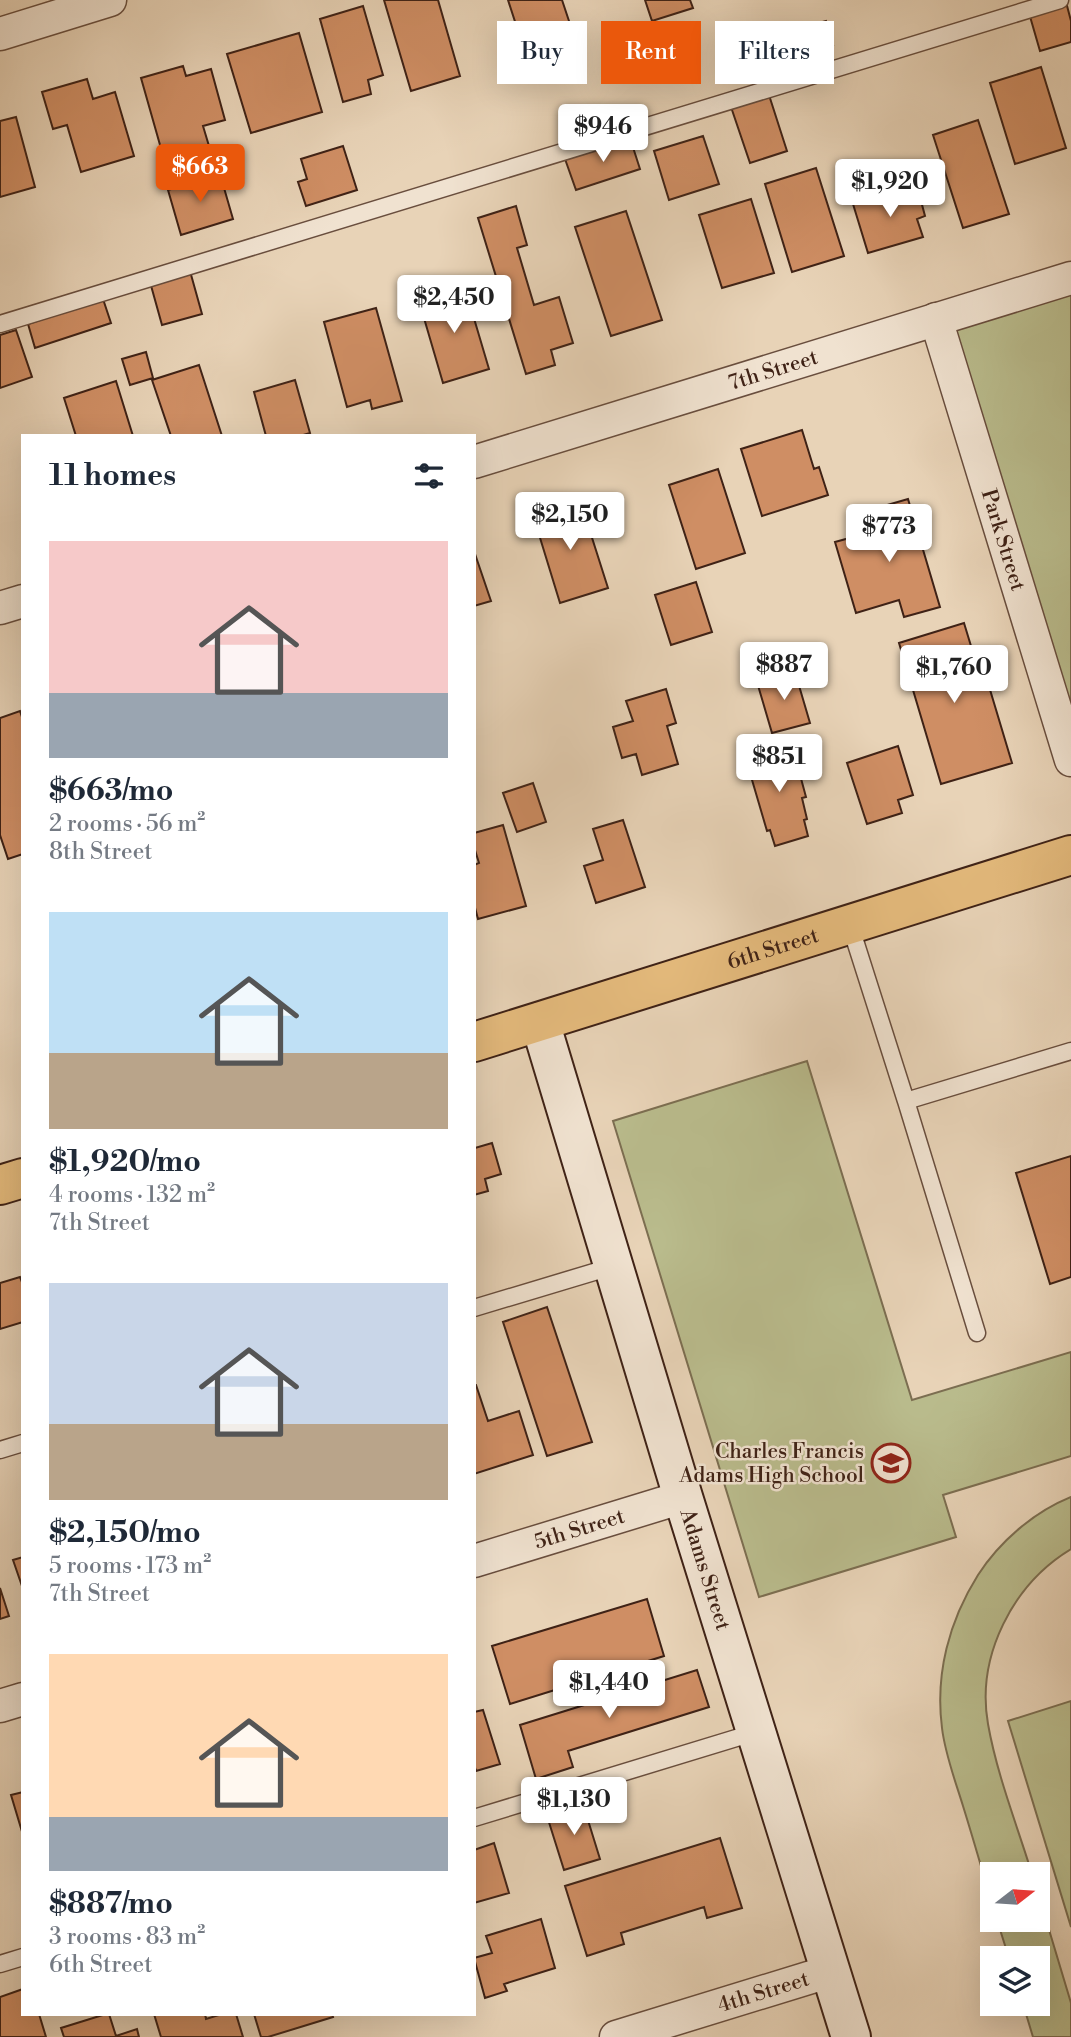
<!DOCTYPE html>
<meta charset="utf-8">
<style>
:root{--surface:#fff;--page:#f6f6f7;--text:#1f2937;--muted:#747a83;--accent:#ea580c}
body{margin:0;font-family:"Libre Bodoni",serif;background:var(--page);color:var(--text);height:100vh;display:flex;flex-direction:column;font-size:26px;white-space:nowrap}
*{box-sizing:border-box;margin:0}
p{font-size:23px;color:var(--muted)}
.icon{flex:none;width:38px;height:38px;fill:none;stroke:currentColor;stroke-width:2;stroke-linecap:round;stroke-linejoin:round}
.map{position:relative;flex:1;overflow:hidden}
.drawer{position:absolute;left:21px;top:434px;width:455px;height:1582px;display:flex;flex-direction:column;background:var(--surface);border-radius:0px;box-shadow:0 7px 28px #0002}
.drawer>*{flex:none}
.guide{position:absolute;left:497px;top:21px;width:469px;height:63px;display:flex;gap:14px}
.needle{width:46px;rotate:73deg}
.tools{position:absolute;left:980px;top:1862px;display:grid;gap:14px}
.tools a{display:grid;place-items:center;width:70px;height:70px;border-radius:0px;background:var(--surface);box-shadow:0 7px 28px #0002;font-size:35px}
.price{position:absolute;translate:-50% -60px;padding:0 16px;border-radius:7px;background:#fff;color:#222;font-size:23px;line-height:46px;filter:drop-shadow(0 2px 4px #0008)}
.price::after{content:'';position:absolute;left:50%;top:42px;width:21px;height:16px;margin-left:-10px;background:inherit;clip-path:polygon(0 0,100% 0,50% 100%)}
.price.active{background:var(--accent);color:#fff}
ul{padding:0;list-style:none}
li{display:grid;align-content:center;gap:14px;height:371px;padding:0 28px}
li span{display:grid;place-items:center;height:217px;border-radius:0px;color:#555}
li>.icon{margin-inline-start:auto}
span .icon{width:126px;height:126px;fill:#fffc;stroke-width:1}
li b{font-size:30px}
h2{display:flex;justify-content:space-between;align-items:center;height:84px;padding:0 28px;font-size:30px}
.tag{padding:0 24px;border-radius:0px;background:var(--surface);box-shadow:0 7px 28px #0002;font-size:24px;line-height:63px}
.tag.active{background:var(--accent);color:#fff}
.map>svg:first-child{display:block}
</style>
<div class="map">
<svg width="1071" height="2037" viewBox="0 0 1071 2037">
<rect width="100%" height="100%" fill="#e8d3b7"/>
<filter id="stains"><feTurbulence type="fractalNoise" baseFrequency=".00286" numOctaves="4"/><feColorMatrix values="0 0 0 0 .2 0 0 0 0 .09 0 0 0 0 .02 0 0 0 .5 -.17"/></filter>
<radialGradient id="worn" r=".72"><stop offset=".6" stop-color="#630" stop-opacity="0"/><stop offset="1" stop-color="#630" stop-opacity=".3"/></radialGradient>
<path fill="#b9bb8c" stroke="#7c6e51" stroke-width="2" d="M1071,278V760L936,319Z
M807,1061L912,1400L1071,1352V1456L943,1495L956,1537L759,1597L613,1121Z
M1071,1497V1549C1013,1584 976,1656 988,1724C997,1775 1017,1825 1032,1874H992V1903C982,1870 973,1838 963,1806C955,1780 945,1754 942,1728C935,1674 949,1621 978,1575C1000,1541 1034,1512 1071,1497Z
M1071,1701V1927L1008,1721Z
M1038,1893L1071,2003V2037H1033L1023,2004H1038V1958H1009L997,1920H1038Z"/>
<path fill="#cf8e64" stroke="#3f2216" stroke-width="2" d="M384,0H438L460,76L411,91Z
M508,0H562L570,24L521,40Z
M645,0H690L693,8L652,21Z
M1066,2L1071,21V42L1040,51L1029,13Z
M363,6L383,75L368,80L371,94L343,102L320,19Z
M826,21L833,45L791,57L784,33Z
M299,33L322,112L251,133L227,54Z
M183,66L186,76L211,69L225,120L203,126L209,146L164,159L141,78Z
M1041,67L1066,148L1015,164L990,83Z
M87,79L93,99L115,92L134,156L81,172L67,125L53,129L42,92Z
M769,95L787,151L750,163L731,107Z
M16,117L35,187L0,197V121Z
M978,120L1009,214L963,228L933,135Z
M703,136L719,184L669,200L654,151Z
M630,138L640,169L576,190L565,159Z
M343,146L357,190L306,206L298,182L307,179L301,159Z
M816,168L844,256L792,272L765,184Z
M220,174L233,219L181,235L168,190Z
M917,186L925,216L917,219L923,237L868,253L853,204Z
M751,199L774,273L722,288L699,215Z
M516,206L527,245L517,248L534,305L559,297L573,343L551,350L555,365L526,374L478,218Z
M626,211L662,320L611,336L575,227Z
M190,271L202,314L162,325L150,282Z
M465,288L489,369L443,383L419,301Z
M103,299L111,323L35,348L28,324Z
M376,308L402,401L372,409L370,400L347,407L324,322Z
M16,330L32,377L0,388V335Z
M146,352L153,378L130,385L122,359Z
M199,365L222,436H171L152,380Z
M295,380L310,433L300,436H266L254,392Z
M116,381L133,436H76L64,398Z
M802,430L814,469L819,467L828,495L762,516L741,449Z
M718,469L745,553L696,569L669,485Z
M908,499L940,607L904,617L899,600L856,613L835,542L875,531L870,510Z
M580,500L608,588L560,603L533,515Z
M474,551L491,601L474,606Z
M696,582L712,632L671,645L655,595Z
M964,623L978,669L964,673L968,689L988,683L1012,763L941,784L899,643Z
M795,672L810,723L772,733L757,682Z
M666,689L676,723L667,726L678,764L642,775L636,754L622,758L613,727L633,721L626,701Z
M20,711L23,720V854L8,859L0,835V718Z
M786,744L794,773L799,771L806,797L802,798L807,819L804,820L808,836L775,846L770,830L767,831L745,756Z
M898,746L913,795L898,800L902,813L867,824L847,763Z
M533,783L546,822L517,832L503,793Z
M623,820L645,887L596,903L584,866L603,860L593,829Z
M503,825L526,906L478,919L474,904V865L479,863L474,847V833Z
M492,1143L501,1174L485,1179L488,1191L474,1195V1144L475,1148Z
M1071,1156V1277L1050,1284L1016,1173Z
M20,1277L23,1285V1322L0,1329V1283Z
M547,1307L592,1442L547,1456L503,1322Z
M474,1385H476L488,1421L519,1411L533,1455L474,1474Z
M23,1557V1589L13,1560Z
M0,1588L9,1616L0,1619Z
M647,1599L664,1656L510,1704L492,1646Z
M697,1670L709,1707L568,1751L573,1767L536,1779L520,1725Z
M483,1710L500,1764L476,1771L474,1764V1712Z
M23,1792V1835L11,1795Z
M583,1804L600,1859L564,1870L547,1816Z
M720,1838L742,1908L707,1918L704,1907L621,1933L624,1944L587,1956L565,1886Z
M494,1843L509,1893L474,1903V1850Z
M541,1919L555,1968L504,1984L507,1991L485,1998L474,1958L492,1953L486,1936Z
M23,1989V2014H39L46,2037H0V1997Z
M106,2014H109L116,2036L137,2029L139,2037H64L61,2028Z
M154,2014H205L206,2019L222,2014H236L243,2037H161Z
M254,2014H332L333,2017L268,2037H261Z"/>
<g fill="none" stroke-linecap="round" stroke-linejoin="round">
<defs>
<path id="lane" d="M0,324L1060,0
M850,925L906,1101
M474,1308L614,1266
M977,1333L906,1101L1071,1051
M0,1450L23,1443
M474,1818L756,1732
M0,1964L23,1957"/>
<g id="street">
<path d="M0,34L110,0"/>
<path id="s1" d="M936,319L1071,760"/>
<path id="s2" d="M474,462L1071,278"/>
<path d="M0,608L23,601"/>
<path id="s3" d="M474,1561L683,1497"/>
<path d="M0,1706L23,1699"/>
<path id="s4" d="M616,2037L831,1971"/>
</g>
<g id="secondary">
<path id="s5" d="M540,1022L683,1497L851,2037"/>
</g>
<g id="primary">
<path id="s6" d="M474,1042L1071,855"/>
<path d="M0,1185L23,1178"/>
</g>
</defs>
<use href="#lane" stroke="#694e3e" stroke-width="19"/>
<use href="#street" stroke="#694e3e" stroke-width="35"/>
<use href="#secondary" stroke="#3f2216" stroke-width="42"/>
<use href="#primary" stroke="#3f2216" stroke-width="42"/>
<use href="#lane" stroke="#f0e2d0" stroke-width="16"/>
<use href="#street" stroke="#f0e2d0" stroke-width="32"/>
<use href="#secondary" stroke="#f0e2d0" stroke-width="38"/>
<use href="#primary" stroke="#e4ba7c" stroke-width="38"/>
</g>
<defs>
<symbol id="school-ring" viewBox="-11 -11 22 22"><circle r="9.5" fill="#f0e2d0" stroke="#8f2418" stroke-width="1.5"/><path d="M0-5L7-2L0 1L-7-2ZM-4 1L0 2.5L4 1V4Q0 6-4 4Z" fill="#8f2418"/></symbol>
</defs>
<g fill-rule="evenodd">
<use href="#school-ring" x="869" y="1441" width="44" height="44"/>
</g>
<g text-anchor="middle" stroke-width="5" stroke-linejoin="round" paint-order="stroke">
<g font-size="21" fill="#3f2216" stroke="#f0e2d0">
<text dy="7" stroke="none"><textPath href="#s2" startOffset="313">7th Street</textPath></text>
<text dy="7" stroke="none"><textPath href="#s1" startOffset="231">Park Street</textPath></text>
<text dy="7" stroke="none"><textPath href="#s6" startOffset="313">6th Street</textPath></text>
<text dy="7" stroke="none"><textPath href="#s3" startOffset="110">5th Street</textPath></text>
<text dy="7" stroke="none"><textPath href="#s5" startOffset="572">Adams Street</textPath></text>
<text dy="7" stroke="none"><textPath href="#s4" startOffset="154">4th Street</textPath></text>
</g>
<g font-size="21" fill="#3f2216" stroke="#f0e2d0" text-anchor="end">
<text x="864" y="1458">Charles Francis<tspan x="864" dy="24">Adams High School</tspan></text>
</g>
</g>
<rect width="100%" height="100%" filter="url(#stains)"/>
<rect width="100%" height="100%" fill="url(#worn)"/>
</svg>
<div class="tools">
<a><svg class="needle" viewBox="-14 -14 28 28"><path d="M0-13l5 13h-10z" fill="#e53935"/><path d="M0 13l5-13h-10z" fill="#747a83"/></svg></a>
<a><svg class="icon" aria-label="layers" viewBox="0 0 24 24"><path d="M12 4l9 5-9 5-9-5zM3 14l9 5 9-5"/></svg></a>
</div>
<b class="price" style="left:603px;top:164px">$946</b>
<b class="price active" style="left:200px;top:204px">$663</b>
<b class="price" style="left:890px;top:219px">$1,920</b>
<b class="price" style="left:454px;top:335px">$2,450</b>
<b class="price" style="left:570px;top:552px">$2,150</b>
<b class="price" style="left:889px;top:564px">$773</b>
<b class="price" style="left:784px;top:702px">$887</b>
<b class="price" style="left:954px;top:705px">$1,760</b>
<b class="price" style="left:779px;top:794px">$851</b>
<b class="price" style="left:609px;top:1720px">$1,440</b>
<b class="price" style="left:574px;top:1837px">$1,130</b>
<div class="guide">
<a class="tag">Buy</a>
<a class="tag active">Rent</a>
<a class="tag">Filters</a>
</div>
<section class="drawer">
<h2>11 homes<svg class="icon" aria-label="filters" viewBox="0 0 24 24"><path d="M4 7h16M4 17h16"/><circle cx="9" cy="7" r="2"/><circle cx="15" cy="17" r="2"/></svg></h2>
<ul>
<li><span style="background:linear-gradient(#f6c9c9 70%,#9aa5b1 0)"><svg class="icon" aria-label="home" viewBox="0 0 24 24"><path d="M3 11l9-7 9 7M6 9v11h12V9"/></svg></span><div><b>$663/mo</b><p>2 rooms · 56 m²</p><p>8th Street</p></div></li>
<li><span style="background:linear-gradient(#bfe0f5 65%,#b9a48a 0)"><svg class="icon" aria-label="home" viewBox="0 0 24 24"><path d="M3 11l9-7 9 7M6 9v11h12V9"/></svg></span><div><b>$1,920/mo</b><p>4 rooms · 132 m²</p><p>7th Street</p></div></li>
<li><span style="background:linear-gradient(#c9d6e8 65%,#b9a48a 0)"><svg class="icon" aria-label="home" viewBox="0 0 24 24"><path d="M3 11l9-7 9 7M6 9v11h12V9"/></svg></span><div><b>$2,150/mo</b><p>5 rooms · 173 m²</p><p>7th Street</p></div></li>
<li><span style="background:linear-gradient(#ffd9b3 75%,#9aa5b1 0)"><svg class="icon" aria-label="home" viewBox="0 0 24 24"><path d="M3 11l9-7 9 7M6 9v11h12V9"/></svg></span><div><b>$887/mo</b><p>3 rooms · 83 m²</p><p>6th Street</p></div></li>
</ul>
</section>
</div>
